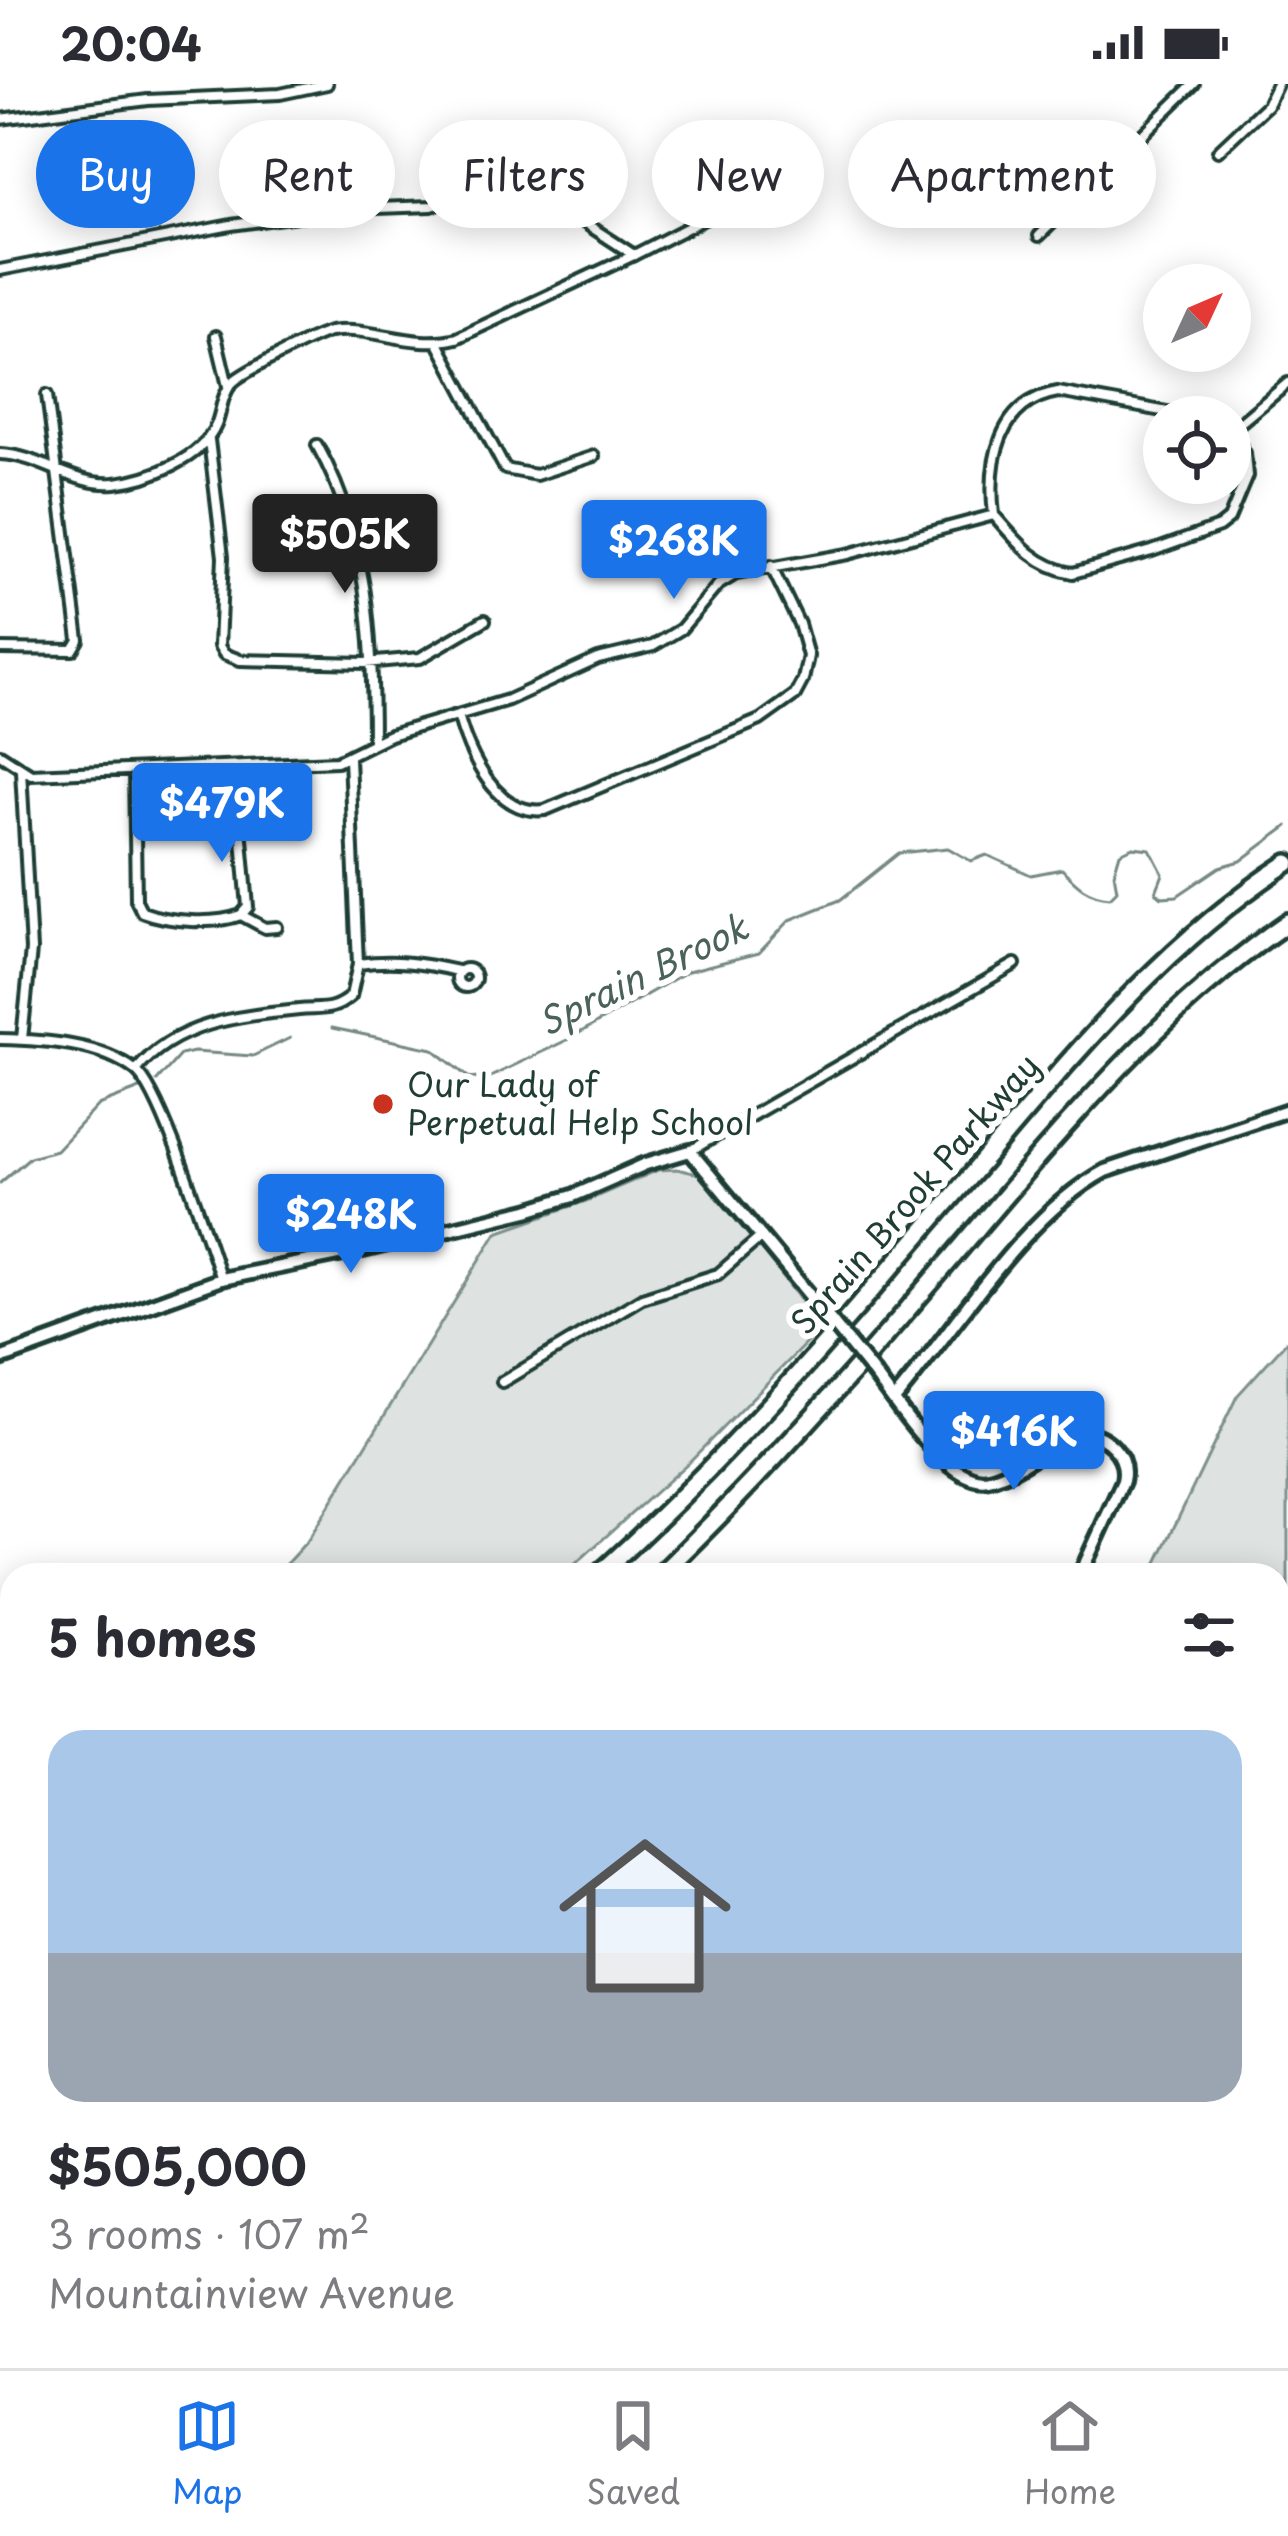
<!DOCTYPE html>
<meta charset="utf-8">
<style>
:root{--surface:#fff;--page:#f7f7f7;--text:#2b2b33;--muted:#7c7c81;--line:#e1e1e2;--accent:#1a73e8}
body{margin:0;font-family:"Playpen Sans",sans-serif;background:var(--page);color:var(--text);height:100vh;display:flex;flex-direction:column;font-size:45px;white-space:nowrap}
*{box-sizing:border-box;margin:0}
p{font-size:39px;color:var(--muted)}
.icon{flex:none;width:66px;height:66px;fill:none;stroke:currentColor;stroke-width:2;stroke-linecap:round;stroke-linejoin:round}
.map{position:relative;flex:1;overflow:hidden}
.drawer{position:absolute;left:0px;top:1479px;width:1290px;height:807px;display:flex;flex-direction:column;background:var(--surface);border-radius:36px 36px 0 0;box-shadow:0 6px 30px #0003}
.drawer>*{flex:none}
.guide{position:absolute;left:36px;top:36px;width:1218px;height:108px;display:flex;gap:24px}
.needle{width:78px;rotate:46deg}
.fabs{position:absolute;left:1143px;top:180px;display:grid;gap:24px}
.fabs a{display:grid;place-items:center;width:108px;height:108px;border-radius:50%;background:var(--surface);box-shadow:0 6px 30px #0003;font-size:60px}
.price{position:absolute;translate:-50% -102px;padding:0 27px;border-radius:12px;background:var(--accent);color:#fff;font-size:39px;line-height:78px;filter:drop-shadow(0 3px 6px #0008)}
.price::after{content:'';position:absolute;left:50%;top:72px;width:36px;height:27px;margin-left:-18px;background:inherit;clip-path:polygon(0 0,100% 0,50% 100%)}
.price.on{background:#222;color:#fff}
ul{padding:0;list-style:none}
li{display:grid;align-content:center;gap:24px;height:636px;padding:0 48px}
li span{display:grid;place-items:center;height:372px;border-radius:36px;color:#555}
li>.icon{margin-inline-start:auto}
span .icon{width:216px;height:216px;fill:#fffc;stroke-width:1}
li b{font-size:51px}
h2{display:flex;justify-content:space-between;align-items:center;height:144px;padding:0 48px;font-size:51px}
.pill{padding:0 42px;border-radius:54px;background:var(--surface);box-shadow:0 6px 30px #0003;font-size:42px;line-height:108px}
.pill.on{background:var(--accent);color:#fff}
.status{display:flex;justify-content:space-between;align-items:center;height:84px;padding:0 60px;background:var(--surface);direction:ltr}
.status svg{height:33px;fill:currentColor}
.menu{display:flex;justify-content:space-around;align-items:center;height:168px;border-top:3px solid var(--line);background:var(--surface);font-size:33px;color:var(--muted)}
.menu a{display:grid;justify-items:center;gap:6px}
.menu .on{color:var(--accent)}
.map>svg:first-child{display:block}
</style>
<div class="status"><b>20:04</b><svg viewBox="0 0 49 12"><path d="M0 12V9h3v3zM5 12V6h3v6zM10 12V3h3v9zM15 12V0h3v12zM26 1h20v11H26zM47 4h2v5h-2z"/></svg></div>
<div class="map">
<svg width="1288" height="2284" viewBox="0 0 1288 2284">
<rect width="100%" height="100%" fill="#fff"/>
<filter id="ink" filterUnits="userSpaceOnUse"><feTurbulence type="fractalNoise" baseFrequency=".00833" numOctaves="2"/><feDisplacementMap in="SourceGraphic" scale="24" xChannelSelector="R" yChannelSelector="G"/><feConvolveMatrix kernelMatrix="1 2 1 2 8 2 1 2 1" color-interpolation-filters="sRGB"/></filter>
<g filter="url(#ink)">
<path fill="#dee3e2" stroke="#7e908b" stroke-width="3" d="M677,1085L698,1090L712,1103L822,1243L691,1376L563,1491H276L308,1456L497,1148L586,1117L658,1086Z
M1288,1256V1792L1278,1784V1491H1151L1237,1312Z
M12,1734V1860L0,1867V1742Z"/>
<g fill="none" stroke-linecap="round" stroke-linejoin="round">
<path stroke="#758883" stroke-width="3" d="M332,944L433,965L468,993L484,996L567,956L688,887L759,869L790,836L840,816L899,769L948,764L971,777L987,771L1031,791L1062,785C1077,801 1087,811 1110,813L1117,806L1114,789L1120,769L1133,763L1150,765L1163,790L1156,808L1162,813L1177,812L1220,783L1241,777L1288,742
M157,997L180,971L194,968L253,972L290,954
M0,1099L30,1073L56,1066L98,1021L140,1005"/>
<defs>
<path id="minor" d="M0,35L148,16L280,10L327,0
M1218,67L1267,21L1277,0
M1039,152L1194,0
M0,186L231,141L350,125L432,122L490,103L542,111L634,171
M216,252L228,302
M438,259L505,385L536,391L594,372
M1195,333L1058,308C997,318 988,380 994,431C1018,459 1036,482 1073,489L1152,467L1219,443L1229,435L1247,392L1245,369L1230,343
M1234,344L1288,299
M209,356L223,473L219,562L224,570L240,576L365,579L420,574L485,536
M317,361C369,454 373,555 373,659
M0,370C40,371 75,403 115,399C149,395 202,375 216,341C222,327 221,312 232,299C239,290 316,251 330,248C372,241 412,266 457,254L634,171L798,87
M0,565L73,566L79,556L47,311
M458,631C469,671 496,732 545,726L760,636L795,611L803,596L808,572L799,540L771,482
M0,670L31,690L337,677L390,651L508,616L598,575L653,562L681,545L718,501L736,490L848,470L994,431
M21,686L31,866L22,955
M134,686L136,816L142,828C169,838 214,841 241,831
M241,743L248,823L241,831
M241,831L265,844L277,843
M358,880C393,875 423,879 457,887
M457 894a9 9 0 1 1 18 0a9 9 0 1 1-18 0Z
M0,955C42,956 101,959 136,987C162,1007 207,1155 221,1195
M136,987C175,938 240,932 299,926C321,924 333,928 351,912L358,880L349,674
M690,1067L1015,880
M502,1298L642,1214L718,1190L762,1152
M1278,1960L1288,1951
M106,2274L110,2284
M802,2274L812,2284
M286,2284L315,2274
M515,2284L530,2274
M732,2284L747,2274
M1016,2284L1023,2274"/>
<path id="tertiary" d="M0,1275L221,1195L363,1166L528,1126L573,1112L646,1080L690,1067L831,1237
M874,1290C895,1317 950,1404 989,1395C1022,1387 1049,1358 1082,1348C1106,1351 1129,1370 1123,1397L1080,1491
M894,1316C955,1245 1023,1131 1105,1087L1288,1026
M1278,1709L1288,1717"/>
<path id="motorway" d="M598,1491C735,1369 852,1230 971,1091C1068,978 1161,861 1288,779
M660,1491C761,1393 854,1288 946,1181C1050,1059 1154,930 1288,838
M0,1895L12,1889
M0,1939L12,1934"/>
</defs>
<use href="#minor" stroke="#1f3d34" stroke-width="16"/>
<use href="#tertiary" stroke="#1f3d34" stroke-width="20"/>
<use href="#motorway" stroke="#1f3d34" stroke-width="24"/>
<use href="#minor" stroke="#fff" stroke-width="8"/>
<use href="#tertiary" stroke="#fff" stroke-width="10"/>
<use href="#motorway" stroke="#fff" stroke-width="15"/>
<defs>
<path id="tertiary-bridge" d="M831,1237L874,1290"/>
</defs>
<use href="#tertiary-bridge" stroke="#1f3d34" stroke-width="20" stroke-linecap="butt"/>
<use href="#tertiary-bridge" stroke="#fff" stroke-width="10"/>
</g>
</g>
<circle fill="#c8321e" stroke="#fff" stroke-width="4.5" cx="383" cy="1020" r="12"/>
<g text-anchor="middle" stroke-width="12" stroke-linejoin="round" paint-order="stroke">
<g font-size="33" fill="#1f3d34" stroke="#fff" text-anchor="start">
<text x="407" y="1013">Our Lady of<tspan x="407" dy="38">Perpetual Help School</tspan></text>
</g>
<g font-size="33" fill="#1f3d34" stroke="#fff">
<text transform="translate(915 1110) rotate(-49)" y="12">Sprain Brook Parkway</text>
</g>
<g font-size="36" font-style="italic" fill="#4a625b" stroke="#fff">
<text transform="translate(643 891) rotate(-26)" y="13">Sprain Brook</text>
</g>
</g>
</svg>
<div class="fabs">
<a><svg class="needle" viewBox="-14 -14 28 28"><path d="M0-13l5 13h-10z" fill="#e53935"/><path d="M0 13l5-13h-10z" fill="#7c7c81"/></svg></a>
<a><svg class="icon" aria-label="locate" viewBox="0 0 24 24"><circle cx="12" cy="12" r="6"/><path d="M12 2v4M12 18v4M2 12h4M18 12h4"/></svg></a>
</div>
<b class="price on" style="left:345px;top:512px">$505K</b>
<b class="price" style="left:674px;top:518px">$268K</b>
<b class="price" style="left:222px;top:781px">$479K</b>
<b class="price" style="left:351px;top:1192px">$248K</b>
<b class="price" style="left:1014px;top:1409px">$416K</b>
<div class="guide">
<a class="pill on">Buy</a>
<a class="pill">Rent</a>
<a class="pill">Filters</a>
<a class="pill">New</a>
<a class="pill">Apartment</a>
</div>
<section class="drawer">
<h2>5 homes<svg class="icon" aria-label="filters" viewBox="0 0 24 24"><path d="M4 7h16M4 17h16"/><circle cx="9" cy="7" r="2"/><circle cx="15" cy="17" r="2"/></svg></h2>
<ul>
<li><span style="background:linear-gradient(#a9c7e8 60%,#9aa5b1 0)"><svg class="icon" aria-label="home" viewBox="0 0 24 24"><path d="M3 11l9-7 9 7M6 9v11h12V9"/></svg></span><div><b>$505,000</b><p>3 rooms · 107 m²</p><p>Mountainview Avenue</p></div></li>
</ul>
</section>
</div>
<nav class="menu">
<a class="on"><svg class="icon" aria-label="map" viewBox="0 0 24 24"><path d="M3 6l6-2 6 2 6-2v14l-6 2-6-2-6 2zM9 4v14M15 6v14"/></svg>Map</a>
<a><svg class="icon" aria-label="saved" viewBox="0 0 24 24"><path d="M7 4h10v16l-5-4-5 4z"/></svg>Saved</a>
<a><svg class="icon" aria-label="home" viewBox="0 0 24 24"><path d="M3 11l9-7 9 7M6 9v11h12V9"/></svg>Home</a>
</nav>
